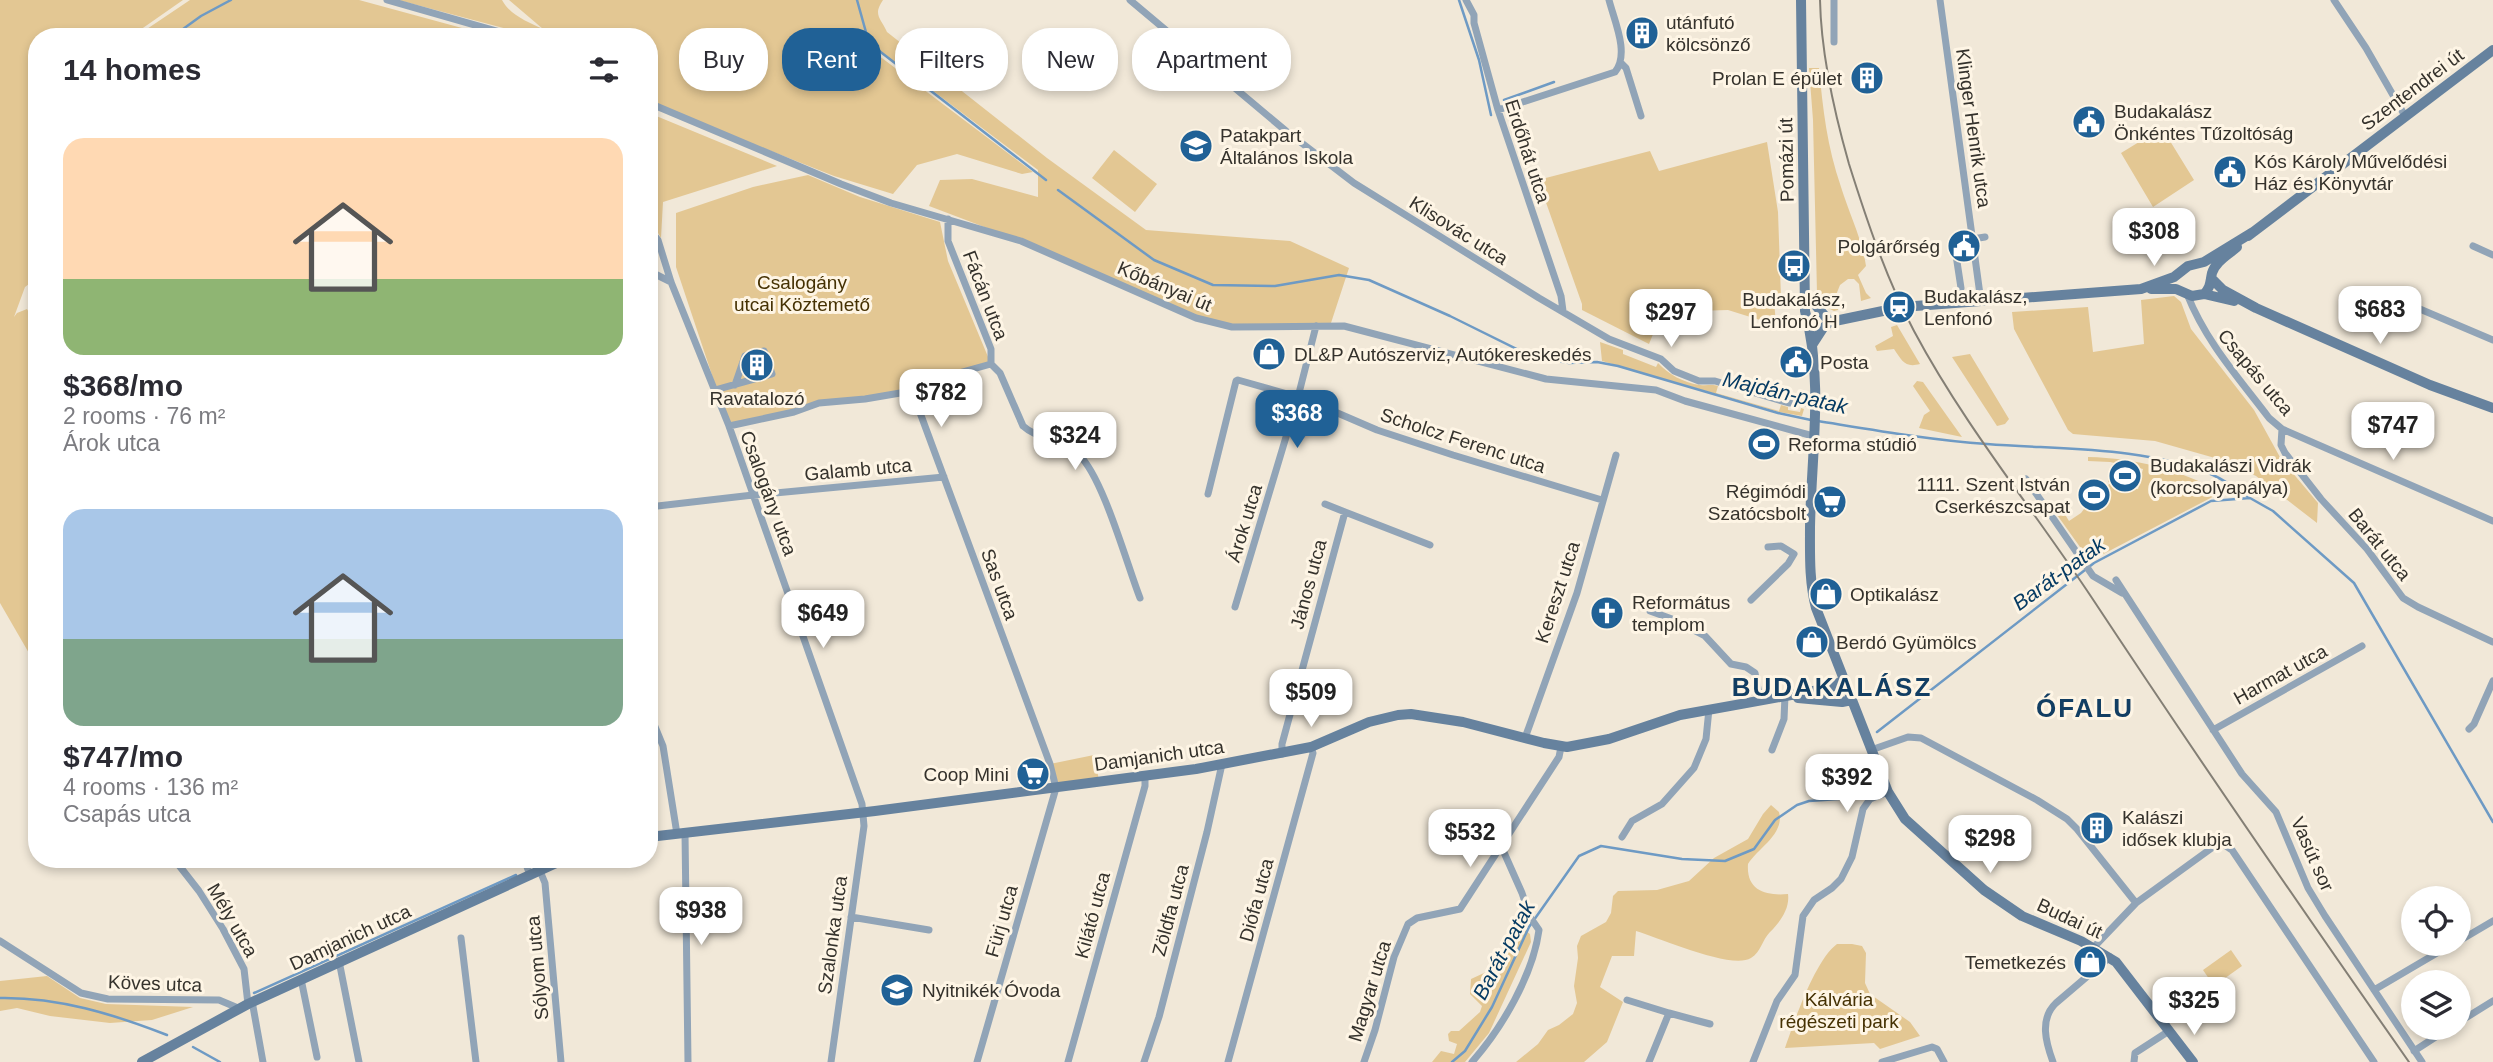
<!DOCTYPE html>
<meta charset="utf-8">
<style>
:root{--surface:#fff;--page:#f2f2f3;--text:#2b2b33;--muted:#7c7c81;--accent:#206196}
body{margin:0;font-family:Helvetica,sans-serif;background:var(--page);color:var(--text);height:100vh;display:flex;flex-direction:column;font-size:26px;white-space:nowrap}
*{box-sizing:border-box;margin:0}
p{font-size:23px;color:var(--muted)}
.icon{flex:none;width:38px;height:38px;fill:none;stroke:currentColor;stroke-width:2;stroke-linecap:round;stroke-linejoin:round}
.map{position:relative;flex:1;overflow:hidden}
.drawer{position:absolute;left:28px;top:28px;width:630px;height:840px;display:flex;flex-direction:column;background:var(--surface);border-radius:28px;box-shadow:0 4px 10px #0003}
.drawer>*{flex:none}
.hud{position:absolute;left:679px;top:28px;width:665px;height:63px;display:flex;gap:14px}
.buttons{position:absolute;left:2401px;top:886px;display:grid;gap:14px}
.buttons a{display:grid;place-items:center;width:70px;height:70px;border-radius:50%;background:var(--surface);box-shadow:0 4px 10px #0003;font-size:35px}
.price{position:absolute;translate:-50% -60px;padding:0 16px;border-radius:14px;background:#fff;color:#222;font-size:23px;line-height:46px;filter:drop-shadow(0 2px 4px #0008)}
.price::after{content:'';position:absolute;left:50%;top:42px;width:21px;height:16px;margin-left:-10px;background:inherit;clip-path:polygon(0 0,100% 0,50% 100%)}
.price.active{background:var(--accent);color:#fff}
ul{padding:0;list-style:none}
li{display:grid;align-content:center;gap:14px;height:371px;padding:0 35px}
li span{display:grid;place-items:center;height:217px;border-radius:21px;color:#555}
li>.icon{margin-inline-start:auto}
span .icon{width:126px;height:126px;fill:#fffc;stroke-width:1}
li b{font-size:30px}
h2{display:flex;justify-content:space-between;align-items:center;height:84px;padding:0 35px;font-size:30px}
.tag{padding:0 24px;border-radius:28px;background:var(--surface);box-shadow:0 4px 10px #0003;font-size:24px;line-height:63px}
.tag.active{background:var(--accent);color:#fff}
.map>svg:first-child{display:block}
</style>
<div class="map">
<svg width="2493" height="1062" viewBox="0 0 2493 1062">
<rect width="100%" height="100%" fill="#f1e8d8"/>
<path fill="#e3c793" d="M0,0H183L130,37H37V278L25,287L14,317L17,313L27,309L37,327V667L0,603Z
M190,0H359L495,37H135Z
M398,0H502C510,15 528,22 543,29L509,0H883C873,15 880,17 887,32L1047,158L1146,230L1290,241L1349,268L1330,326L1217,325L1021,241L929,206L940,180L972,179L1038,197V170L872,45L870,49L1033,172L1022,174L957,154L917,165L893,194L834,176L649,103V37H525L511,30Z
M1809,68H1819C1823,110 1827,146 1841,187C1849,213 1862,239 1866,266L1858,275L1866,293L1871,298L1861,301L1859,284L1854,279H1848L1840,285L1836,295L1832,296V303L1838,304V310L1834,311L1824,306L1817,293L1813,120Z
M649,113L777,166L663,202L661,238L649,218Z
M2162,128L2194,180L2153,207L2121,153Z
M1767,142L1778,212L1781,298L1774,300L1776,325L1728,310L1662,312L1649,344L1582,310V304L1538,180L1650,151L1659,171Z
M1114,150L1157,184L1135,212L1092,178Z
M808,175L860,197L940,222L948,261L991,364L912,391L819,403L729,426L676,267V213L753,187Z
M2174,296L2181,302L2191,329L2254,410L2281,459L2318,503L2317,523L2256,476L2222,460L2155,441L2073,434L2068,430L2014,329L2012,312L2088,307L2093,352L2144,344L2141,300Z
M1897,325L1920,364C1905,368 1902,361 1894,349L1877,351L1875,346L1893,336L1891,327Z
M1600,342L1623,350V354L1656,367L1658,363C1668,374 1684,383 1700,385C1707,386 1712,384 1718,386L1716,393L1779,411L1781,405L1788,407V410L1800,412L1801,408L1804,409L1802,416L1779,412L1602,361Z
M1970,354L2009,419L2005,424L1997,426L1952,357Z
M1917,381L1923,382L1962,437L1919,428L1924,415L1930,411L1913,386Z
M2088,457C2137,458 2179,470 2222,492L2090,561L2055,512L2061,508L2069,521L2081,513L2090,501L2097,504L2109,484L2138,489L2143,469L2110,462L2088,461Z
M2112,464L2141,470L2137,488L2108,482Z
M1094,755L1099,780L1056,788L1050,764Z
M1771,805L1779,812C1785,834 1758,848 1748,864C1746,891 1766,896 1788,894C1790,909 1780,922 1770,932C1762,940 1761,952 1751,958C1731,970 1660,938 1636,931L1634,956H1612L1600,987L1623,1002L1607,1042L1584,1062H1516L1538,1044L1548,1030L1559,1025L1573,1014L1577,1003L1574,986L1578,958L1577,946L1581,936L1606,922L1611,913L1613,896L1618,891L1657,890L1689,881L1714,858L1748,839L1763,814Z
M1522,928L1530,934L1531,942L1489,1033L1465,1062H1432L1441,1051L1454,1054L1457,1044L1449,1041L1448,1034L1451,1031H1459L1480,1012L1482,1006L1470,994L1471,979L1497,967L1510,943Z
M1837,944H1852L1862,946L1866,953L1865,983L1870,994L1910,1022L1920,1036L1880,1049L1874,1043L1785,1048C1794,1022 1815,960 1837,944Z
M2231,950L2242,966L2214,986L2203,970Z
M47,976L80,998L106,1004L193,1007L152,1020L110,1023L50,1016L17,1008L0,1011V981Z"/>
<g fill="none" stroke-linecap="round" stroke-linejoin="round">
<path stroke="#6e9ac4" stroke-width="2.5" d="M857,0L869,43L1046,180
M1459,0L1479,60L1491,115
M172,37L201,16L231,0
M1504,100L1554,82
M1058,190L1154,260L1213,285L1275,286L1339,275L1369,280L1450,316L1533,357L1569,363L1597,362L1618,366L1778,413L1811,420
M1818,421C1874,430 1931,440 1987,444C2063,450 2142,446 2213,475C2226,481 2238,490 2250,498
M1877,732L2094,563L2211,501L2250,498L2273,511L2354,583L2493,822
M254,993L516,875
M0,998C58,997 113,1014 167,1035
M193,1047L220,1062
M1452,1062L1465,1051L1492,1007L1529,927L1579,856L1601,846L1682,859L1725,861L1754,849L1775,820L1797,805L1809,801L1853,798"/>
<path stroke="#91a4b7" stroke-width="7" d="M387,0L517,37
M1130,0L1286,131L1354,183L1539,298L1609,339L1661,359L1674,371L1699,381H1715L1789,403H1814
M1466,0L1474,15V23L1498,110L1561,296L1563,311
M1834,0V42
M1940,0L1981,302
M2334,0L2366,48L2405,116
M1151,62L1173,36
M1621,63L1626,68L1641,116
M649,103L841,184L891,203L1021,241L1196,318L1232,327L1344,326L1546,379L1656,390L1685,401L1813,436
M1498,110L1615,72C1630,54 1614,20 1609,0
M649,228L658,240L671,282L729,426L862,804L864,826L831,1062
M2473,246L2493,255
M649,274H655L671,282
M1961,288L1954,242L1985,237
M2187,294C2206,342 2238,377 2269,418L2282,429L2493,521
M2401,301L2493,340
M991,364L1000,373L1023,426C1038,440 1063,439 1079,455C1103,477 1127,565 1140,598
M715,390L772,374L764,351L745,356L735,385
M912,391L1050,764L1056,788L977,1062
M729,426L794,412L819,403L865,399L912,391L930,381L991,364V349L948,241V219
M2282,429L2281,445L2285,453L2321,499L2367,549L2403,598L2418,607L2493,642
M2026,479L2093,576L2122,593
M1208,494L1236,381L1238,380L1305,399L1377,430L1453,455L1602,500
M1325,504L1345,512
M649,507L753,495L944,477
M1768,547L1781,546L1794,554
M2116,580L2242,774L2276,812L2308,888L2325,916L2422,1062
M1751,600L1788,564L1794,554
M1235,607L1298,397L1316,326
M1650,611L1672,619L1705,636L1731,664L1746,667L1755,673L1760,699
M649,712L663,746L677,834
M2469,729L2474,724L2493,681
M2213,730L2362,646
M1525,738L1577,593L1616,455
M1772,750L1784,719L1785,696
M1871,750L1908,737L1921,738L2037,800L2067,819L2077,829L2136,903
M1282,754V744L1345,512L1430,545
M685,833L688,1062
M1622,837L1632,821L1662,804L1694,768L1706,739L1709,709
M174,859L199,891L223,929L244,969L248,1004
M524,859L530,875
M540,871L545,883L561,1062
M851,917L929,930
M461,938L476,1062
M0,941L81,993L108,999L219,1000L238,1008
M2459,941L2493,921
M2094,947L2136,903L2220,842L2232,850L2374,1062
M339,961L359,1062
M301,979L317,1057
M2374,990L2454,943
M1627,1000L1669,1013L1649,1062
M252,1001L263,1062
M1669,1013L1710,1024
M2459,1022L2493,1001
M2414,1051L2451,1027
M1068,1062L1145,786V777
M1144,1062L1159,1017L1207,832L1222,764
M1228,1062L1313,753L1311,747
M1364,1062L1375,1030L1394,957L1408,924L1417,918L1460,909L1559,757L1561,747
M1472,1062C1502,1028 1533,975 1539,930L1530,917L1522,893L1502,848
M1753,1062L1777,1001L1795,975L1803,916L1814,900L1832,888L1841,879L1852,857L1863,809L1870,799L1888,792
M1882,1062L1932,1047L1937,1049L1944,1062
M2053,1062C2046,1043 2039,1019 2056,1003L2110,957
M2134,1062L2135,1053L2169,1031"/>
<path stroke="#66829e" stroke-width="10" d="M1801,0L1805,311C1824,380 1811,457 1810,527C1810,555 1809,581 1816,608L1888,792L1905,819L1984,890L2022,916L2081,941L2116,962L2193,1062
M2248,236L2493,50
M2212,279L2223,290L2256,308L2430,385L2493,408
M2151,289H2176L2192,296L2204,294L2234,301
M1806,294L1830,322
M2204,294C2211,287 2210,282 2212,273C2216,261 2228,255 2237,247
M1812,345L1823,328L1830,322L1902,307L2141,289L2174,277L2188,266L2204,262L2253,232
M1798,698L1842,702L1852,700
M649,837L875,811L1196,769L1311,747L1369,722L1398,715L1411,714L1463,722L1544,743L1567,747L1609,739L1680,715L1830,688L1845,679
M142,1062L248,1004L565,859"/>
<path stroke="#847f75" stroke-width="2" d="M1820,0C1821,51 1835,115 1849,164C1867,221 1886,278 1914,331C1964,425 2033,509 2092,598C2195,754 2301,908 2409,1062"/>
</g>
<defs>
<symbol id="building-disc" viewBox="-11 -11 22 22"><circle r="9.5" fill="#206196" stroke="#fef5e5"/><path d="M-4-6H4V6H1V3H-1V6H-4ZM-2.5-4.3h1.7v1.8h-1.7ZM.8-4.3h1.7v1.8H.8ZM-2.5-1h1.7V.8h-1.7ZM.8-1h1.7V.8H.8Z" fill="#fff"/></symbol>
<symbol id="civic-disc" viewBox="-11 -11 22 22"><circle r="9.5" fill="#206196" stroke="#fef5e5"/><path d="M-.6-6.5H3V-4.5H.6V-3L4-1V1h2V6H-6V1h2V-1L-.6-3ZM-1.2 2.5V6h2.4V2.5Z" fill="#fff"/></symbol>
<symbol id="school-disc" viewBox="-11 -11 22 22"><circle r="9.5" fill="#206196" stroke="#fef5e5"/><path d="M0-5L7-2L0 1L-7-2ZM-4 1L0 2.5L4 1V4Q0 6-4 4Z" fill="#fff"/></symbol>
<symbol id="bus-disc" viewBox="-11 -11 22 22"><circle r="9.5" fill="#206196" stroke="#fef5e5"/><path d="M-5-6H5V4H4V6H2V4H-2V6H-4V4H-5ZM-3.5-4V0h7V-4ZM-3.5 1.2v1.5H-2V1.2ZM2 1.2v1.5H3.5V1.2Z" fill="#fff"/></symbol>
<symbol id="station-disc" viewBox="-11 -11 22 22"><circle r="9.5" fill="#206196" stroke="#fef5e5"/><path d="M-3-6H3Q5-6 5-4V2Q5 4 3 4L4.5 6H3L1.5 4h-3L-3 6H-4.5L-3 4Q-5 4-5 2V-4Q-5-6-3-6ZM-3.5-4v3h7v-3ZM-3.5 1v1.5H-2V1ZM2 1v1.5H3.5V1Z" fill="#fff"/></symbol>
<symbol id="shop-disc" viewBox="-11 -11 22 22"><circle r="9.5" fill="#206196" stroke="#fef5e5"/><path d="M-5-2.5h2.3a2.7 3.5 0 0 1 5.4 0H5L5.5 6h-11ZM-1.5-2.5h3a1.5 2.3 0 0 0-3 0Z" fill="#fff"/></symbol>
<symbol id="stadium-disc" viewBox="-11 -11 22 22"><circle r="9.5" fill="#206196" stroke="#fef5e5"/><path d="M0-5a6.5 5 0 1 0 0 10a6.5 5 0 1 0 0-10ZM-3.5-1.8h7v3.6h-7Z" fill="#fff"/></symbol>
<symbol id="supermarket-disc" viewBox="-11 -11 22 22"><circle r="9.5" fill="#206196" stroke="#fef5e5"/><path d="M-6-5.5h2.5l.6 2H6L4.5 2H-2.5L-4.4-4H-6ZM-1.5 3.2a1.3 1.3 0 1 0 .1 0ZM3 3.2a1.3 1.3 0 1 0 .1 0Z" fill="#fff"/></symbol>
<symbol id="church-disc" viewBox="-11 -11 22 22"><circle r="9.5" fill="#206196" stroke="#fef5e5"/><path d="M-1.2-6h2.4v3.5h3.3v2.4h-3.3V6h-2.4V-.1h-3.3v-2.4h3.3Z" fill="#fff"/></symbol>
</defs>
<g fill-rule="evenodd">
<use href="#building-disc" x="1623" y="14" width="38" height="38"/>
<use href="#building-disc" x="1848" y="59" width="38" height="38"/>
<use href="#civic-disc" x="2070" y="103" width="38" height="38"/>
<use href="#school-disc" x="1177" y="127" width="38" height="38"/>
<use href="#civic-disc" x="2211" y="153" width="38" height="38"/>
<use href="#civic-disc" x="1945" y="227" width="38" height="38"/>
<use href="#bus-disc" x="1775" y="247" width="38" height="38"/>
<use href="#station-disc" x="1880" y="288" width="38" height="38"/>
<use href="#shop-disc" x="1250" y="335" width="38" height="38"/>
<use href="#civic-disc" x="1777" y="343" width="38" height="38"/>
<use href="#building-disc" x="738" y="346" width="38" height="38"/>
<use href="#stadium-disc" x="1745" y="425" width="38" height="38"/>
<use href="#stadium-disc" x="2106" y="457" width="38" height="38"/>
<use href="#stadium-disc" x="2075" y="476" width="38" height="38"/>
<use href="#supermarket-disc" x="1811" y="483" width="38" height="38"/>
<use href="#shop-disc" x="1807" y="575" width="38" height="38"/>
<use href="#church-disc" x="1588" y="594" width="38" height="38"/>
<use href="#shop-disc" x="1793" y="623" width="38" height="38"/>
<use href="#supermarket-disc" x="1014" y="755" width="38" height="38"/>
<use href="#building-disc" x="2078" y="809" width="38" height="38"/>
<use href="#shop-disc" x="2071" y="943" width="38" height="38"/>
<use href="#school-disc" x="878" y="971" width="38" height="38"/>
</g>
<g text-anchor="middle" stroke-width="6" stroke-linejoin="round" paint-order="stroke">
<g font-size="19" fill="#35322c" stroke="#fef5e5" text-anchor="start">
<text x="1666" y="29">utánfutó<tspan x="1666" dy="22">kölcsönző</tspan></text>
<text x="1842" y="85" text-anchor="end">Prolan E épület</text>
<text x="2114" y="118">Budakalász<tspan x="2114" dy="22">Önkéntes Tűzoltóság</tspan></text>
<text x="1220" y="142">Patakpart<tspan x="1220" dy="22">Általános Iskola</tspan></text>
<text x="2254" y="168">Kós Károly Művelődési<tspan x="2254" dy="22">Ház és Könyvtár</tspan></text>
<text x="1940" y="253" text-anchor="end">Polgárőrség</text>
<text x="1924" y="303">Budakalász,<tspan x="1924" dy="22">Lenfonó</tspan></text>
<text x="1794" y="306" text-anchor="middle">Budakalász,<tspan x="1794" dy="22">Lenfonó H</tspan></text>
<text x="1294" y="361">DL&amp;P Autószerviz, Autókereskedés</text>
<text x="1820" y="369">Posta</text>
<text x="757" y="405" text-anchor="middle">Ravatalozó</text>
<text x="1788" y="451">Reforma stúdió</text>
<text x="2150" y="472">Budakalászi Vidrák<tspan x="2150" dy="22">(korcsolyapálya)</tspan></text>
<text x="2070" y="491" text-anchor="end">1111. Szent István<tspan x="2070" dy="22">Cserkészcsapat</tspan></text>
<text x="1806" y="498" text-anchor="end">Régimódi<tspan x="1806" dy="22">Szatócsbolt</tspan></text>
<text x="1850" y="601">Optikalász</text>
<text x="1632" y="609">Református<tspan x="1632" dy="22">templom</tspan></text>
<text x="1836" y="649">Berdó Gyümölcs</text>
<text x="1009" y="781" text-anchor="end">Coop Mini</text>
<text x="2122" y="824">Kalászi<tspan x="2122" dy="22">idősek klubja</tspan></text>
<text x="2066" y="969" text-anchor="end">Temetkezés</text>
<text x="922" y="997">Nyitnikék Óvoda</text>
</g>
<g font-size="19" fill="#35322c" stroke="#fef5e5">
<text transform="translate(2412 89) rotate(-37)" y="7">Szentendrei út</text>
<text transform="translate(1974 128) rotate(82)" y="7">Klinger Henrik utca</text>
<text transform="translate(1528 151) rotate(72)" y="7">Erdőhát utca</text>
<text transform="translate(1786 160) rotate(-91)" y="7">Pomázi út</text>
<text transform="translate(1459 230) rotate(32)" y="7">Klisovác utca</text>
<text transform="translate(1165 286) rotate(23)" y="7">Kőbányai út</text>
<text transform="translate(986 295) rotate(69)" y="7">Fácán utca</text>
<text transform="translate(2256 372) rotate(50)" y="7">Csapás utca</text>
<text transform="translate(1463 440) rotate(18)" y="7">Scholcz Ferenc utca</text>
<text transform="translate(858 469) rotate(-5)" y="7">Galamb utca</text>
<text transform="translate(769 493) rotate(70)" y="7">Csalogány utca</text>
<text transform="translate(1244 523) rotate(-73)" y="7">Árok utca</text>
<text transform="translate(2380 544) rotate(51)" y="7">Barát utca</text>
<text transform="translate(1000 584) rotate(70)" y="7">Sas utca</text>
<text transform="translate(1308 584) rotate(-75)" y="7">János utca</text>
<text transform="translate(1557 592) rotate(-72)" y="7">Kereszt utca</text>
<text transform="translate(2280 674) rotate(-29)" y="7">Harmat utca</text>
<text transform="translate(1159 755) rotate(-8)" y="7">Damjanich utca</text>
<text transform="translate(2313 854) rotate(66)" y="7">Vasút sor</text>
<text transform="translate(1256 900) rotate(-75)" y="7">Diófa utca</text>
<text transform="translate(1170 910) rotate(-75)" y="7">Zöldfa utca</text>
<text transform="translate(1092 915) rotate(-75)" y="7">Kilátó utca</text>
<text transform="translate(2070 918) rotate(25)" y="7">Budai út</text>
<text transform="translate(233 920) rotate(60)" y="7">Mély utca</text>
<text transform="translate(1001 921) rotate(-74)" y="7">Fürj utca</text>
<text transform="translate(832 935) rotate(-82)" y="7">Szalonka utca</text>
<text transform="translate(350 937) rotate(-25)" y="7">Damjanich utca</text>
<text transform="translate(537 968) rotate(-95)" y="7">Sólyom utca</text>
<text transform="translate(155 983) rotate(2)" y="7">Köves utca</text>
<text transform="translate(1369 991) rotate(-73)" y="7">Magyar utca</text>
</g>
<g font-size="19" fill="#453103" stroke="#fef5e5">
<text x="802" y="289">Csalogány<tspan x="802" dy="22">utcai Köztemető</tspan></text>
<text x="1839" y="1006">Kálvária<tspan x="1839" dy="22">régészeti park</tspan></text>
</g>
<g font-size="21" font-style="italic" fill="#063b63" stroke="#fef5e5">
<text transform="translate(1785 393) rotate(13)" y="7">Majdán-patak</text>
<text transform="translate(2059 574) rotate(-36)" y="7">Barát-patak</text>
<text transform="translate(1504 950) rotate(-62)" y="7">Barát-patak</text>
</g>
<g font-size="26" font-weight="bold" letter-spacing="2" fill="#123e63" stroke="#fef5e5">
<text x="1832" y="696">BUDAKALÁSZ</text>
<text x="2085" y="717">ÓFALU</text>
</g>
</g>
</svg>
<div class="buttons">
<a><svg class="icon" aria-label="locate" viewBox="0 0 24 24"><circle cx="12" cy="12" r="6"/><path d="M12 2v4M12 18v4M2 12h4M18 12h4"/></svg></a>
<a><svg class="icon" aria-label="layers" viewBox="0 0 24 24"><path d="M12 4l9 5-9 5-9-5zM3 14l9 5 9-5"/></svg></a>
</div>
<b class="price" style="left:2154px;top:268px">$308</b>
<b class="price" style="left:2380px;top:346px">$683</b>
<b class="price" style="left:1671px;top:349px">$297</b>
<b class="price" style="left:941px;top:429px">$782</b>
<b class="price active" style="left:1297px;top:450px">$368</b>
<b class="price" style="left:2393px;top:462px">$747</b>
<b class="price" style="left:1075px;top:472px">$324</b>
<b class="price" style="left:823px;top:650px">$649</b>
<b class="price" style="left:1311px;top:729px">$509</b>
<b class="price" style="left:1847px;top:814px">$392</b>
<b class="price" style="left:1470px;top:869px">$532</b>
<b class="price" style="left:1990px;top:875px">$298</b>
<b class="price" style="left:701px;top:947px">$938</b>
<b class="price" style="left:2194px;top:1037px">$325</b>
<div class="hud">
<a class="tag">Buy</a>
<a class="tag active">Rent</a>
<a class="tag">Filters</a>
<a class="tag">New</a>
<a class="tag">Apartment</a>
</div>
<section class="drawer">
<h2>14 homes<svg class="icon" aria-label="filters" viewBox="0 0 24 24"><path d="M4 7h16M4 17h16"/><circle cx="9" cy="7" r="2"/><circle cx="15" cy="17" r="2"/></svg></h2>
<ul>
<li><span style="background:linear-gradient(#ffd9b3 65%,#8fb573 0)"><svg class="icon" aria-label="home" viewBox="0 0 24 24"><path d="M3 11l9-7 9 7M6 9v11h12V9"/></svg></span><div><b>$368/mo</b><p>2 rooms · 76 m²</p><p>Árok utca</p></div></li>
<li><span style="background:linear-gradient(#a9c7e8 60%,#7fa58c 0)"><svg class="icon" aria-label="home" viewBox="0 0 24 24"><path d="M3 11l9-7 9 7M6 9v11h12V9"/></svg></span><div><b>$747/mo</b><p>4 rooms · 136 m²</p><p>Csapás utca</p></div></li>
</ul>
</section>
</div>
